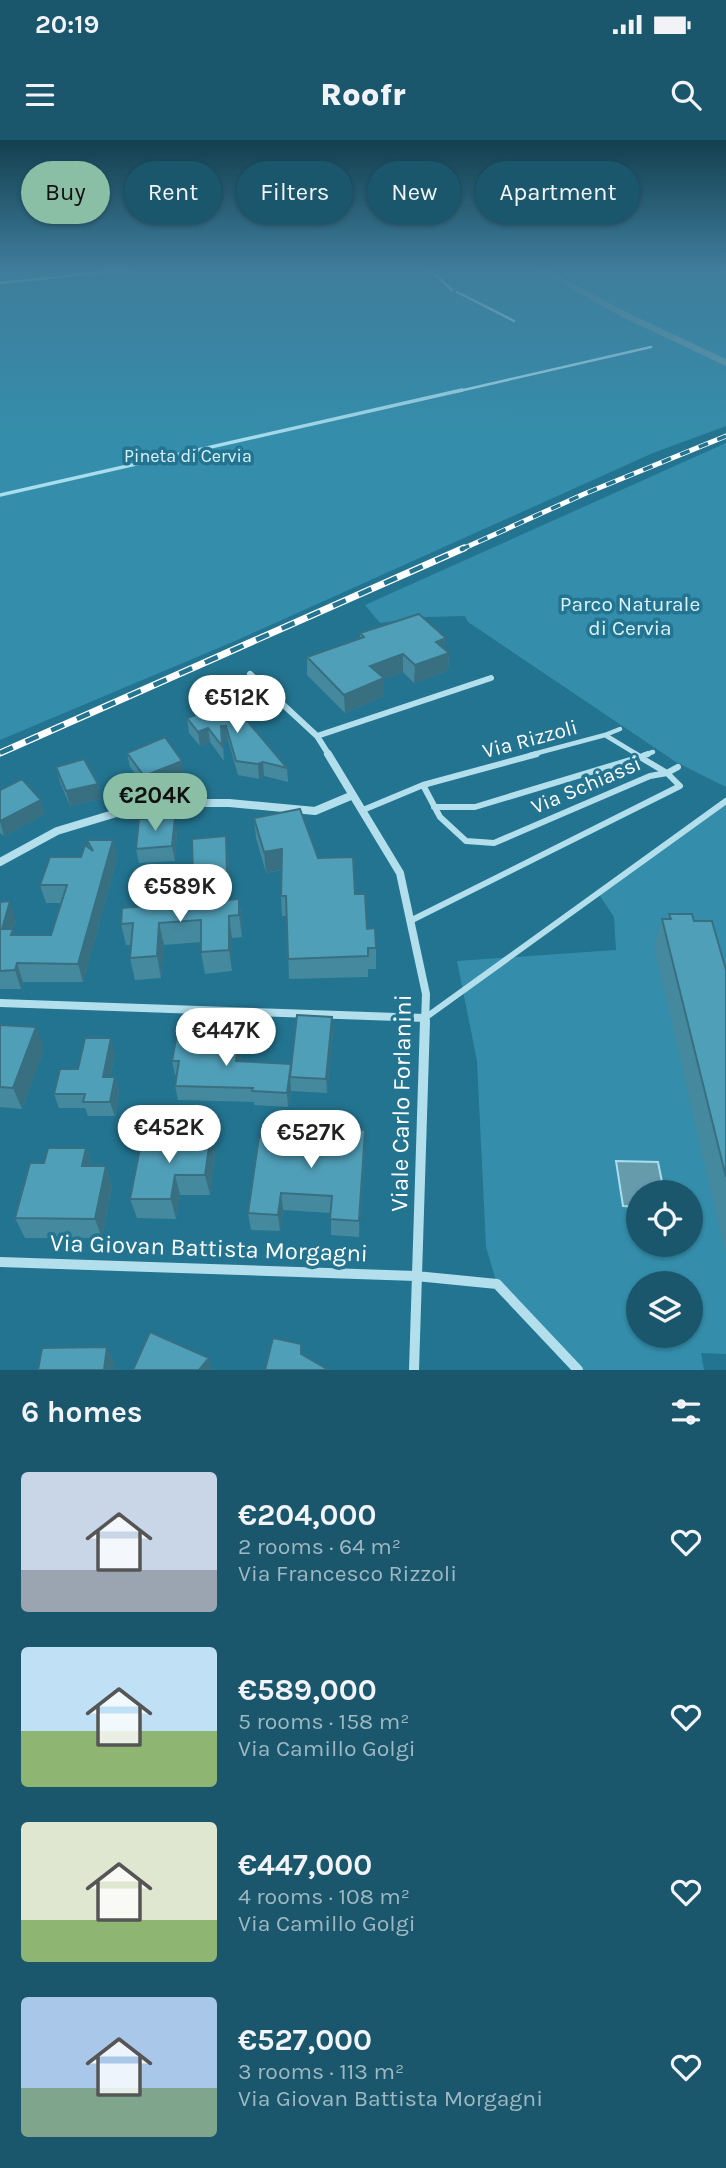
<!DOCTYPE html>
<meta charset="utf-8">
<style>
:root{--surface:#1a576c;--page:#276074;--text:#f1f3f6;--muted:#9fb8c2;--accent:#8abfa5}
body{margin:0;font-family:Karla,sans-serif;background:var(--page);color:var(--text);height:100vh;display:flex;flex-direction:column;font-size:26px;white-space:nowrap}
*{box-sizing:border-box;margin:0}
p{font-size:23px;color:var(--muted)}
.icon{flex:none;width:38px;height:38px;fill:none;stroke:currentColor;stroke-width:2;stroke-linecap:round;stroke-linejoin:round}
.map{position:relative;height:1230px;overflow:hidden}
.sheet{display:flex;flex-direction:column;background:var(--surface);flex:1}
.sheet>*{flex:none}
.top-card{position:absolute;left:21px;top:21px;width:684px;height:63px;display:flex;gap:14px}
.controls{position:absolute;left:626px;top:1040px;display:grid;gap:14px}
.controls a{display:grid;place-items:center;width:77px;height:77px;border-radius:50%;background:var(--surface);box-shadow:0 2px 5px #0004;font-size:35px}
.price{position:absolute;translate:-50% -60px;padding:0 16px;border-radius:24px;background:#fff;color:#222;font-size:23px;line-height:46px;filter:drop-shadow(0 2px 4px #0008)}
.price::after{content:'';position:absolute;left:50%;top:42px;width:21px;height:16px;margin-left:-10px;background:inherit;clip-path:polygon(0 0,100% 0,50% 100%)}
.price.on{background:var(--accent);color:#111}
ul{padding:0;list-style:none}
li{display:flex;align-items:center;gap:21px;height:175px;padding:0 21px}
li span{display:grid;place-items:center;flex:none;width:196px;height:140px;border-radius:7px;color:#555}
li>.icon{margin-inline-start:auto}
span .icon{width:84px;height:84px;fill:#fffc;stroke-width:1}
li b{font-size:30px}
h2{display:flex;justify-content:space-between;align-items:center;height:84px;padding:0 21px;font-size:30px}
.pill{padding:0 24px;border-radius:32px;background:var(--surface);box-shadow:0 2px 5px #0004;font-size:24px;line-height:63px}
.pill.on{background:var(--accent);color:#111}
.status{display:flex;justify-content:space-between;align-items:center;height:49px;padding:0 35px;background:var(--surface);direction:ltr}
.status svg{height:19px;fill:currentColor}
header{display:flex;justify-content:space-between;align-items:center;height:91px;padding:0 21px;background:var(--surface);font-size:32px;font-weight:800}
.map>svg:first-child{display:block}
</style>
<div class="status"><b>20:19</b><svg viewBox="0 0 49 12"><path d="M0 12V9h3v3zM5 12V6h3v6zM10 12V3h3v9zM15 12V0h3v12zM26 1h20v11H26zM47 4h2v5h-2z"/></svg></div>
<header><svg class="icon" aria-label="menu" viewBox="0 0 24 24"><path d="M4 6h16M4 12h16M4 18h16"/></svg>Roofr<svg class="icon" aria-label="search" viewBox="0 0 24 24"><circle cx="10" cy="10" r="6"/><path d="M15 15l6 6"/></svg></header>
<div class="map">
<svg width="726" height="1230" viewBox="0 0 726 1230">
<rect width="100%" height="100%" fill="#237490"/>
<path fill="#348eab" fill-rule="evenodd" d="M0,129H535L601,163L605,162L545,129H726V286L653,313L235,501L0,600Z
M726,303V647L676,622L468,482L465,476L425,477L380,483L365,465Z
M726,661V1214L701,1213L704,1230H578L497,1144L486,1107L477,921L457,821L616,810L614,777L598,753ZM639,1052H691V1104H639ZM639,1143H691V1195H639Z"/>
<path fill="#669bac" stroke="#a7dded" stroke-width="2" d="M616,1021L658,1022L664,1052H639V1067L623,1066Z"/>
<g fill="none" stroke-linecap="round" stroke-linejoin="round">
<path stroke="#a7dded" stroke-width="2.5" d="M429,129L452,150
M0,143L135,129
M457,152L514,181
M455,252L651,207"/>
<path stroke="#a7dded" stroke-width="3.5" d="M0,355L462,250"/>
<path fill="#669bac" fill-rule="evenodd" d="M535,129H546L628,173L726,219V226L622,177Z"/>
<path stroke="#b3dfec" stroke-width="4.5" d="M605,595L620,589
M530,615L605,595L638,615
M644,615L653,612"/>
<path stroke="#b3dfec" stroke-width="6" d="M635,614L640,617L648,614
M423,645L537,614
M434,667H475L640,617L667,633L678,627
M363,670L423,645L440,677L466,701L494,703L650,636L667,633L680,646L410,781
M425,878L726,661"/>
<path stroke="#b3dfec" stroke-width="6" d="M250,534L317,596L329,615
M317,596L491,538"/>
<path stroke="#b3dfec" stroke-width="8" d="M328,614L400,733L426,854L425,883
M0,722L57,691L133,668L167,663H229L315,671L353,655
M0,863L425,878"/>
<path stroke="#b3dfec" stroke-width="10" d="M0,1122L416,1136L497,1144L578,1230
M414,1230L425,881"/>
<defs>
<path id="rail-far1" d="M460,410L584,354L726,296"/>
<path id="rail" d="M0,613L464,408"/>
</defs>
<use href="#rail-far1" stroke="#fff" stroke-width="5"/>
<use href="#rail" stroke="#fff" stroke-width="7"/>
<use href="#rail-far1" stroke="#237490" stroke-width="3.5" stroke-dasharray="10" stroke-linecap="butt"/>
<use href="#rail" stroke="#237490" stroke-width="4.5" stroke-dasharray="14" stroke-linecap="butt"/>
</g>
<path fill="#45899e" d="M360,493L445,510L449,513L448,531L414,543L403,532L384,539V556L345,573L307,535V517L360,498Z
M232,563L287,628L288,642L264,636L259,639L238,635L228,600L223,601L224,621L210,602L200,606L189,593L187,578Z
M127,613L184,635L147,650L130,627Z
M56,627L98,644L101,659L70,666L60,642Z
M0,650L45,674L4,696L0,693Z
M254,678L318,718L355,754L367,789L376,808V829H368V837L289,839L287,776H282L281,756V730L266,733L256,698Z
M177,691L175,721L139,723L136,709Z
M87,700H113L117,719L83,842H23L21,849H0V762L16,780L13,791L15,795H51L61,763H46L40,745L81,717L89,708Z
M228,711L229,747L195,750L193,735Z
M239,759L242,781V797L232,798V831L205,834L201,812V802L164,805L161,838L135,840L130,818L131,805H126L121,784Z
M669,774L694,781L726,830V1116L654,807L662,779H668Z
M0,885L44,909L22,969L0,967Z
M333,891L327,953L291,951V949L288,967L254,965V962L178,960L175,946L177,935H175L172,921L239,901L241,915L240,921L291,924Z
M115,913L110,937H115L119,951L115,976H88L85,968H59L54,954L78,929Z
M259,997L365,1007L359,1097L331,1095V1073L283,1070L280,1091L251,1090L248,1073Z
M86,1008L92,1026H106L112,1046L102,1098H25L15,1078L44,1023Z
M215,1013L210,1055H180L176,1079L137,1078L130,1059Z"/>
<path fill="#386f81" d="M446,498L445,515L449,513L448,531L414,543L415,525L436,502Z
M403,514V532L384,539V556L345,573L344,555L370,526Z
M221,586H226L228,600L223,601L224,621Z
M208,588L210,602L200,606L198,592Z
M182,621L184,635L147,650L144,636Z
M263,622L264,636L259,639L258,624Z
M98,644L101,659L70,666L66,651Z
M41,660L45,674L4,696L0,681Z
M175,677L177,691L175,721L172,706Z
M226,696L228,711L229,747L227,732Z
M113,700L117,719L83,842L78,824Z
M282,709L283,729L266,733L264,712Z
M239,759L242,781V797L239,775Z
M10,761L16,780L13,791L19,808L2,789Z
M229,776L232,798V831L229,810Z
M159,783L164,805L161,838L157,816Z
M17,823L23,842L21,849L15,830Z
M332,877L333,891L327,953L326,939Z
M36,887L44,909L22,969L13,948Z
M111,898L115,913L107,951L103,937Z
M239,901L241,915L238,936L236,921Z
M115,937L119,951L115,976L110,962Z
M290,937L291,949L288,967L287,953Z
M365,990V1007L359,1097V1081Z
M211,993L215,1013L210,1055L205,1035Z
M86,1008L93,1028L82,1026Z
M106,1026L112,1046L102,1098L95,1079Z
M175,1035L180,1055L176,1079L171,1059Z
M281,1053L283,1070L280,1091L278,1075Z
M107,1207L115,1224L114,1230H104Z
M209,1218L212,1230H199Z"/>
<path fill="#509fb8" stroke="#386f81" stroke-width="2" d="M419,474L446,498L436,502L449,513L415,525L403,514L370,526L384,538L344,555L307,517L364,497L360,493Z
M232,563L287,628L263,622L258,624L236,621L226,586H221L222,606L208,588L198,592L187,578Z
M165,597L182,621L144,636L127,613Z
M84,619L98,644L66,651L56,627Z
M22,639L41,660L0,681V650Z
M300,669L318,718L353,717L355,754H365L367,789L375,788L376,808H368V816L288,819L286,756H281L282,709L264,712L254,678Z
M175,677L172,706L136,709L139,679Z
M226,696L227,732L193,735L192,699Z
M87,700H113L78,824L17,823L15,830L0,831V762L10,761L2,789H13L11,795H51L67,745H40L50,717H81L85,705L93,711Z
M239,759V775L229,776V810L201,812V780L159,783L157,816L130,818L133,783L121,784L122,768Z
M669,774H692L694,781H712L726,830V1037L662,779H671Z
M297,875L332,877L326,939L290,937Z
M0,885L36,887L13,948L0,947Z
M85,898H111L103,937H115L110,962H83L85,954H54L60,929H78Z
M176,899L239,901L236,921L291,924L287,953L252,951L253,948L175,946L179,921H172Z
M301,986L365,990L359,1081L330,1079L332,1056L281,1053L278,1075L248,1073L259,997L299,999Z
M178,992L211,993L205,1035H175L171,1059H130L141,1003H176Z
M48,1008H86L82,1026H106L95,1079L15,1078L30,1023H44Z
M150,1192L209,1218L199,1230H133Z
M273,1198L301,1204V1214L329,1230H265Z
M107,1207L104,1230H38L42,1208Z"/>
<linearGradient id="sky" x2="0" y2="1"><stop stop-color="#13404f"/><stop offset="0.43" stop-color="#3f7d9c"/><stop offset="1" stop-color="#3f7d9c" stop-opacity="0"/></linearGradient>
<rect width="726" height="301" fill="url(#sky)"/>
<g text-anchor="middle" stroke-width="7" stroke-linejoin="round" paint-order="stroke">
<g font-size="18" fill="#daf2f9" stroke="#237490">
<text x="188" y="322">Pineta di Cervia</text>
</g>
<g font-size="21" fill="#daf2f9" stroke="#237490">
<text x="630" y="471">Parco Naturale<tspan x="630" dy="24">di Cervia</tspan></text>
</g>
<g font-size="21" fill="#fff" stroke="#237490">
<text transform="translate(530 599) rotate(-15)" y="7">Via Rizzoli</text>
<text transform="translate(586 645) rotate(-23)" y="7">Via Schiassi</text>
</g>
<g font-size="24" fill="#fff" stroke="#237490">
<text transform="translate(401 963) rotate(-89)" y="8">Viale Carlo Forlanini</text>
<text transform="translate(209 1108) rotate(2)" y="8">Via Giovan Battista Morgagni</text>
</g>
</g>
</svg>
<div class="controls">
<a><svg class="icon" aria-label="locate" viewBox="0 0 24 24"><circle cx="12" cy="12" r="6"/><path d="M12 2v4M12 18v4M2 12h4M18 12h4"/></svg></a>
<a><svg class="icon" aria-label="layers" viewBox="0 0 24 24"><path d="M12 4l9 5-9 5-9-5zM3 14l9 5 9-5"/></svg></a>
</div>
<b class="price" style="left:237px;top:595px">€512K</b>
<b class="price on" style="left:155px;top:693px">€204K</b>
<b class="price" style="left:180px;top:784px">€589K</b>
<b class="price" style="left:226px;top:928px">€447K</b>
<b class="price" style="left:169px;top:1025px">€452K</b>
<b class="price" style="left:311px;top:1030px">€527K</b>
<div class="top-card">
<a class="pill on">Buy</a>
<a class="pill">Rent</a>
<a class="pill">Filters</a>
<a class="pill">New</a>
<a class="pill">Apartment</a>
</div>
</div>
<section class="sheet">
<h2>6 homes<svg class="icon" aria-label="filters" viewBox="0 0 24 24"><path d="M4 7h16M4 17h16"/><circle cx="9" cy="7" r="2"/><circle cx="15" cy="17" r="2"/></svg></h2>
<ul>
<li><span style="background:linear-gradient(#c9d6e8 70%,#9aa5b1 0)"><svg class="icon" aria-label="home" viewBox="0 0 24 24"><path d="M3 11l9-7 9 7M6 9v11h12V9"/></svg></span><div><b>€204,000</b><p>2 rooms · 64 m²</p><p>Via Francesco Rizzoli</p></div><svg class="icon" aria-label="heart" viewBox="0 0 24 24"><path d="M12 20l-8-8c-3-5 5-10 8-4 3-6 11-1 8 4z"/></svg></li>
<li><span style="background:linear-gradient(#bfe0f5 60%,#8fb573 0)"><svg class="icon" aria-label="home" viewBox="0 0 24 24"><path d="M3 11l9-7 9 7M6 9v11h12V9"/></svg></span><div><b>€589,000</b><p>5 rooms · 158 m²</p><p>Via Camillo Golgi</p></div><svg class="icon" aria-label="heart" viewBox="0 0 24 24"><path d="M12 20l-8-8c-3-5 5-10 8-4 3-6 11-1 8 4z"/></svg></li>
<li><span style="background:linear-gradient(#dfe7d0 70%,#8fb573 0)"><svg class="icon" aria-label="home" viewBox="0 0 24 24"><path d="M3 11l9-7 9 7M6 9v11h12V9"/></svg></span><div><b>€447,000</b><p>4 rooms · 108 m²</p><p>Via Camillo Golgi</p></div><svg class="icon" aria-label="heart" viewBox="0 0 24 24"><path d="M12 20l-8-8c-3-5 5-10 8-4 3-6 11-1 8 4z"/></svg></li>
<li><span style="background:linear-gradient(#a9c7e8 65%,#7fa58c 0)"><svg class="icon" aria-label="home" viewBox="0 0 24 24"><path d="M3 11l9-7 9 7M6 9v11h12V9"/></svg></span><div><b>€527,000</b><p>3 rooms · 113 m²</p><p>Via Giovan Battista Morgagni</p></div><svg class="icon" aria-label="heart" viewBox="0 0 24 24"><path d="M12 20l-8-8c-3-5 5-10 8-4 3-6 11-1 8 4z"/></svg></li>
</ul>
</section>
